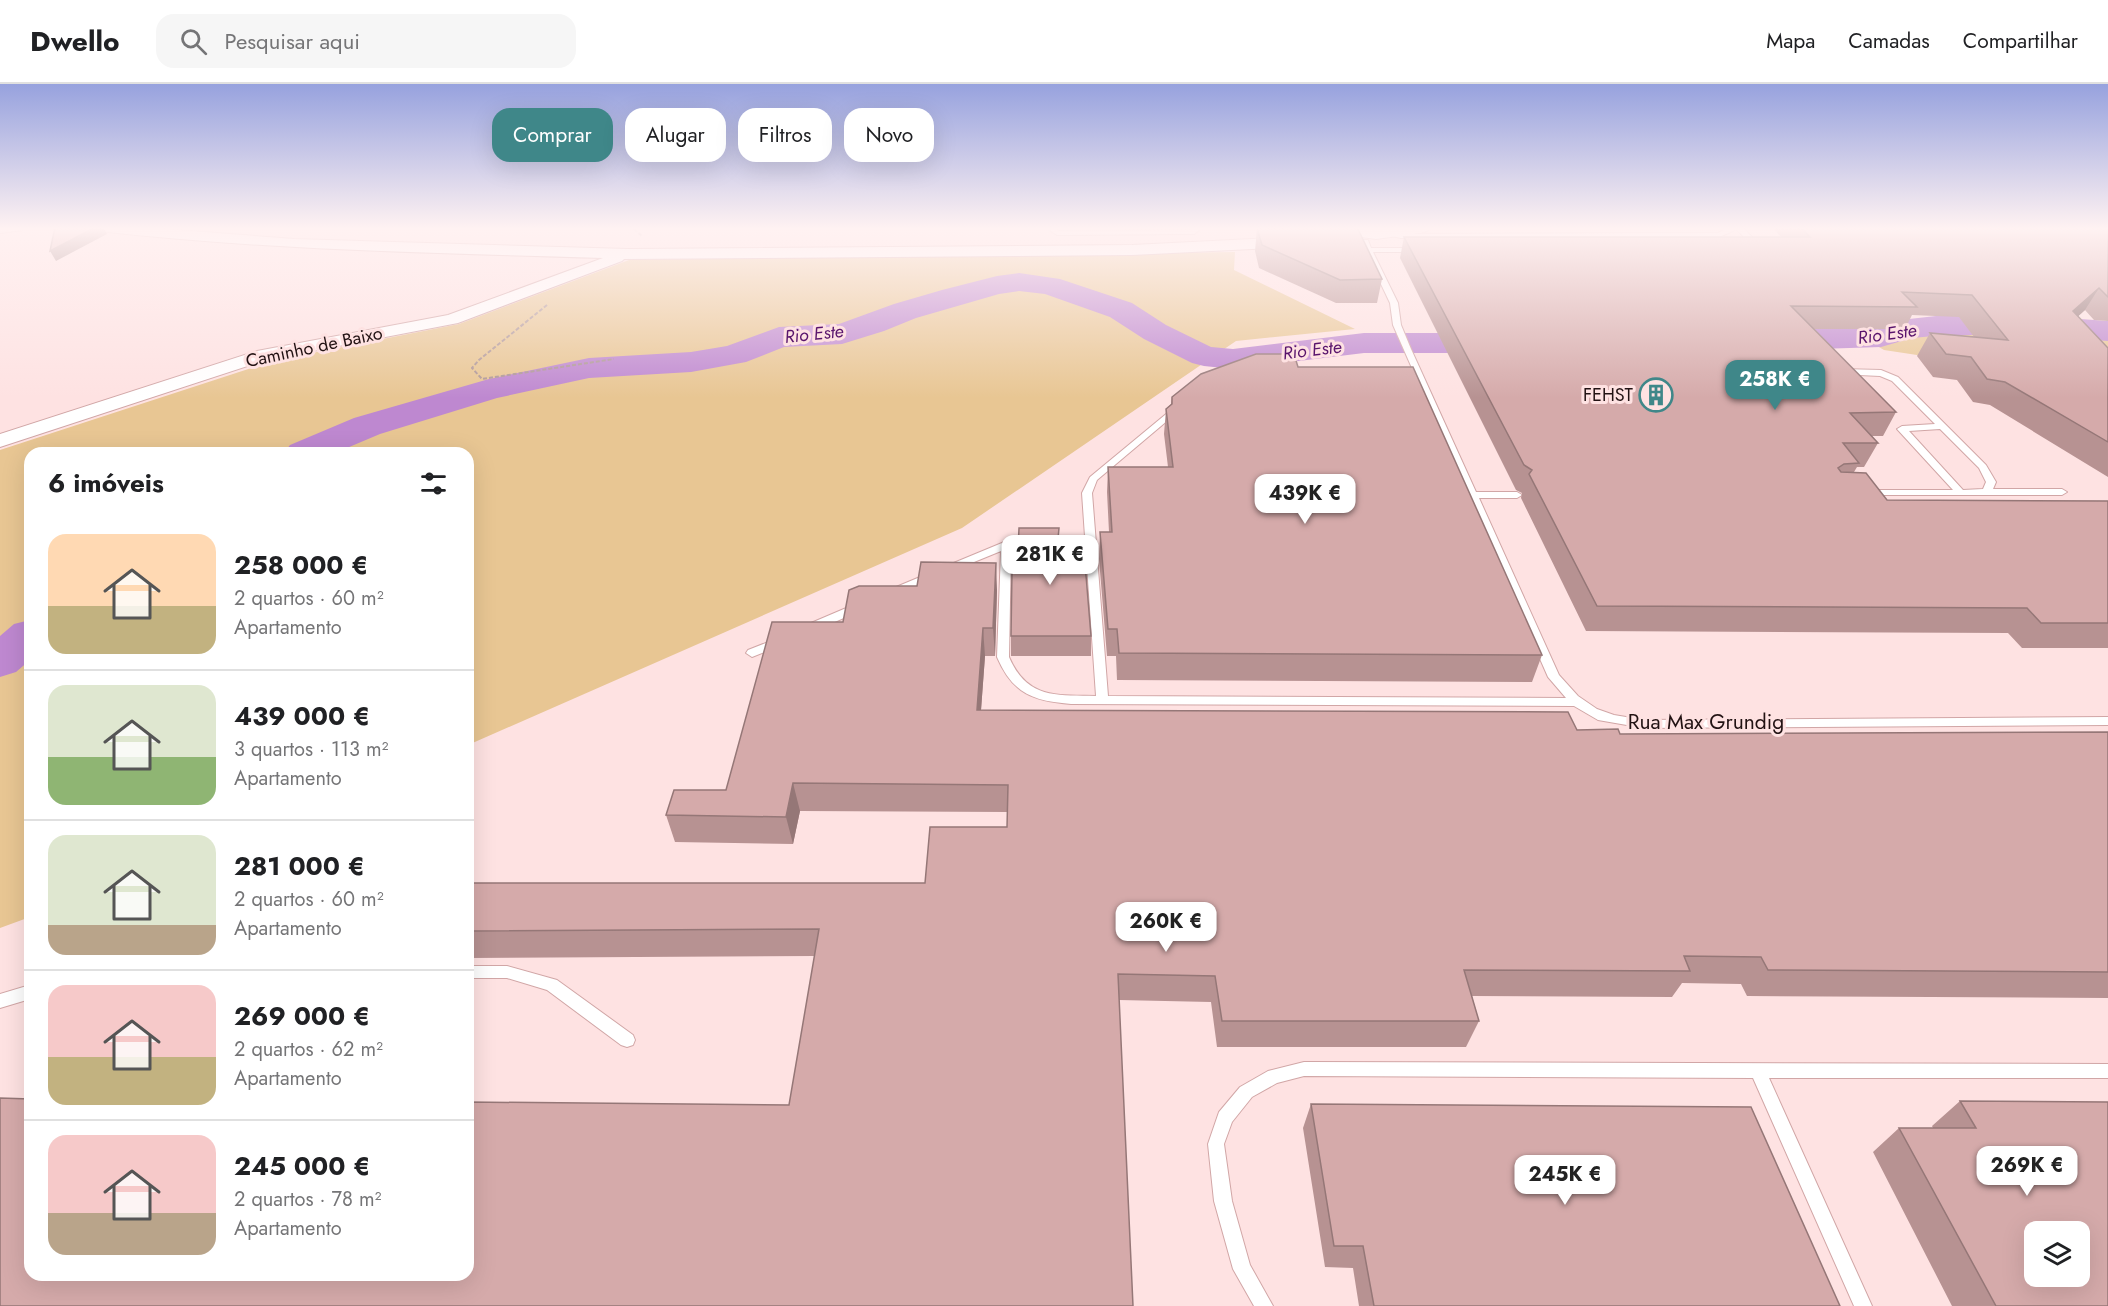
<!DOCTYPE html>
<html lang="pt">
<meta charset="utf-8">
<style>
:root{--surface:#fff;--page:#f6f6f6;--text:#202124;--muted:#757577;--line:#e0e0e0;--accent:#3f8789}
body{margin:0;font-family:Jost,sans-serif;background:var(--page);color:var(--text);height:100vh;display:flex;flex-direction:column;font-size:22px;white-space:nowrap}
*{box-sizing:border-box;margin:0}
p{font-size:20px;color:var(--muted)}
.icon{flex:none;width:33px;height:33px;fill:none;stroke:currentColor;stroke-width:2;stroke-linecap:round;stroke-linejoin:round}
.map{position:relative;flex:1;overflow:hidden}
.side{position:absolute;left:24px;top:363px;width:450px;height:834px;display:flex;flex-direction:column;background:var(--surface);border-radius:18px;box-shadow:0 6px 24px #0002}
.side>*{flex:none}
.top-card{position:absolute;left:492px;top:24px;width:570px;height:54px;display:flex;gap:12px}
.buttons{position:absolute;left:2024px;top:1137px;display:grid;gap:12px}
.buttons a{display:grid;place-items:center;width:66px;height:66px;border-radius:12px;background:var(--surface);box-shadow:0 6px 24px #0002;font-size:30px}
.price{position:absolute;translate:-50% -51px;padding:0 14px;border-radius:12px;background:#fff;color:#222;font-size:20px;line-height:39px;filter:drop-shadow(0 2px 3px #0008)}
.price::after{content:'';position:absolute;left:50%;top:36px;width:18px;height:14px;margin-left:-9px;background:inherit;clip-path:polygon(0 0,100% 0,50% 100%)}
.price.current{background:var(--accent);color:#fff}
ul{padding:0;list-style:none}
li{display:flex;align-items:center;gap:18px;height:150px;padding:0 24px}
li+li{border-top:2px solid var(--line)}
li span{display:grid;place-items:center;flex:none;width:168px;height:120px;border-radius:18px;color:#555}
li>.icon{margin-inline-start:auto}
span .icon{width:72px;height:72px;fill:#fffc;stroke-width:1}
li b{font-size:26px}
h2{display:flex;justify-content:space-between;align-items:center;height:72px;padding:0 24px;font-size:26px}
.pill{padding:0 21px;border-radius:18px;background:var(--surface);box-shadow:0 6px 24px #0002;font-size:21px;line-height:54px}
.pill.current{background:var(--accent);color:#fff}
header{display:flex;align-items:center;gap:36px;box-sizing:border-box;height:84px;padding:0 30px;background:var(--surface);border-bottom:2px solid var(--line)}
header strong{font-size:28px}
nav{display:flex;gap:33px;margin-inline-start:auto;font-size:21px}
.search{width:420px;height:54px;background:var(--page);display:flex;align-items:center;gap:15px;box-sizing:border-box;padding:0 21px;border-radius:18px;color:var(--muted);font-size:22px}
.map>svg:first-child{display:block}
</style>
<header>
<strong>Dwello</strong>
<div class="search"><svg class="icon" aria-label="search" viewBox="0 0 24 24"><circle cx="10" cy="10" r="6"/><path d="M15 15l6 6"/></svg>Pesquisar aqui</div>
<nav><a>Mapa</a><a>Camadas</a><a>Compartilhar</a></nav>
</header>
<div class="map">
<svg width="2108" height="1222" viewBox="0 0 2108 1222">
<rect width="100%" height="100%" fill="#fee2e2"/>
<path fill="#e8c693" d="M1235,168L1234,186L1355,245L1236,257L962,444L468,661V369H30V833L0,844V366L276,276L459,240L629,176Z
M1950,244H2012L2108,251V269L1994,279L1917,271L1884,266L1872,259L1896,258L1918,248Z"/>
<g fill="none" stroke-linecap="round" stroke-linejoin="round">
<path fill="#be88d0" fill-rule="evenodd" d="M1019,189L1060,195L1132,219L1166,241L1211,263L1233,265L1364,249H1508L1520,252L1524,259L1520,266L1508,269H1364L1233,285L1204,282L1192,279L1144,255L1110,233L1045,210L1019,207L999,210L916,234L884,247L842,260L784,263L746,278L691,288L589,294L497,314L380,350L335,369H284L290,361L354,334L489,295L589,274L691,268L727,262L779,243L839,240L894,220L942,206L997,192Z
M1945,231H2024L2108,237V257L2024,251H1945L1912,254L1881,263L1758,267L1746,264L1742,257L1746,250L1758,247L1879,243L1909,235Z
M30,536V576L16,588L0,593V552L14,540Z"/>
<defs>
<path id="lane" d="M1045,143H1053L1059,147L1192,146L1196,143H1203L1194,150L1057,151Z
M1729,143H1742L1759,160L1755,164H1749L1751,160L1735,144L1733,147L1719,153L1401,154L1379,149L1383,147L1401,150L1718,149Z
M1362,156H1368L1371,164H1417L1421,166L1417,168H1373L1398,219L1401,241L1411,265L1476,408H1517L1522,411L1517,414H1479L1559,591L1578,612L1597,625L1614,631L1644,636L2108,633V641L1644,644L1598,636L1574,622L1071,620C1033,617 1013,610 997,573L1001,467L952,487H944L943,485L944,483L1014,454L1038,453L1039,455L1038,457L1020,459L1011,463L1009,573C1027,615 1055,611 1096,612L1082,409L1090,393L1177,321L1180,322V326L1097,396L1092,409L1108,612L1566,614L1548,593L1393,241L1390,219L1361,158Z
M1842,285L1881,286L1898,293L1986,381L1996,398L1993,405H2062L2067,408L2062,411H1863L1861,409L1866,406H1953L1897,345L1902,342L1935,340L1892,297L1880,292L1839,290V286ZM1940,345L1979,384L1986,398L1983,405L1963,406L1909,347Z
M932,488L937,491L936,493L897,510H889L888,508L889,506Z
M858,519L864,523L862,526L812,548H804L802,545L804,542Z
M781,553L787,557L785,560L752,573L746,569L748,566Z
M468,882H507L557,896L633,951L635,956L633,961L627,963L621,961L547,906L507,894H468Z
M30,901V915L0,924V910Z
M1304,978L2108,980V994H1769L1872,1222H1854L1753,994L1304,992L1277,999L1252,1013L1232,1038L1224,1060L1232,1117L1250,1181L1273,1222H1254L1233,1185L1214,1117L1208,1060L1219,1028L1240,1003L1268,987Z"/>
<path id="street" d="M0,143H25L23,146L0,149Z
M92,143H139L294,155L628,165L1132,161L1291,153L1299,158L1291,163L1132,171L624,175L622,177L458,239L266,276L0,363V350L257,267L448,231L603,174C434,169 266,166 99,147Z"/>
<path id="primary" d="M1322,143H1430L1427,147L1420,149L1376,155L1332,149L1325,147Z"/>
</defs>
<use href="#lane" stroke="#d1a6a6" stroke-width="2"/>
<use href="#street" stroke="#d1a6a6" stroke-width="2"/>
<use href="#primary" stroke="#d1a6a6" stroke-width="2"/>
<path stroke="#ae9797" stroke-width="2" stroke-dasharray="4 2" stroke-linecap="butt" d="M634,145L642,152
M547,221L479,276L472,284L482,295L614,275"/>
<use href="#lane" fill="#fff" fill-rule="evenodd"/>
<use href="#street" fill="#fff" fill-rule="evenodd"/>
<use href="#primary" fill="#fff" fill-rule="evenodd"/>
</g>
<path fill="#b79292" d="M1772,143H2108V237L2094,236L2085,226L2078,232L2108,264V393L1990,321L1973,318L1957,296L1933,293L1917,272L1930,249L1974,253L1959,233L1912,231L1905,245H1813L1896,328L1883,352H1872L1878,359L1864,383H1857L1854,388L1887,416L2108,417V564H2022L2008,549L1586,547L1521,414L1522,409L1516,406L1400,174L1404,153H1781Z
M1257,144L1382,195L1377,219H1336L1259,184L1255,167Z
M1298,283L1542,571L1532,598L1117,596L1116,572H1107L1099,475L1100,448H1109L1107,408L1108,383H1168L1164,350L1166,325L1171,320L1172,313Z
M1059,455L1091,552V572H1011V552L1017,486Z
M997,506L995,572H985L981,626L1577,646L1620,650L2108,648V914L1747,912L1741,900L1682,899L1672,913L1472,912L1479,937L1466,963H1217L1211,918L1119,916L789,1021L815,872L468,874V799H925L1007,743L1008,728L800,727L793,760L675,758L666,731L726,706L843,538Z
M1960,1017L2108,1222H1952L1873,1068L1899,1044H1933L1932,1042Z
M1311,1020L1840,1222H1359L1353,1184L1325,1183L1303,1044Z"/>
<path fill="#957777" d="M96,143H103L107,150L56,177L50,167Z
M2099,204L2085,226L2059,250L2073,227Z
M996,479L997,506L995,572L993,544Z
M983,544L985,572L979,653L977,626Z
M793,699L800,727L793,760L786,733Z"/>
<path fill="#d5aaaa" stroke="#957777" stroke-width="1.5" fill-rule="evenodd" d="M55,143H96L50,167Z
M1357,143L1382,195L1340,196L1262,161L1257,144Z
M1800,143H2108V213L2099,204L2073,227L2108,264V358L2005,298L1987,295L1971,273L1946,270L1930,249L2008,256L1972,211L1902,208L1917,223L1791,222L1896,328L1850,329L1878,359H1843L1859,379L1844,380L1838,384L1841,388L1866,389L1887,416L2108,417V539H2041L2027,524L1597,522L1529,390L1532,386L1524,381L1404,153H1810Z
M1256,270H1294L1298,283H1413L1542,571L1119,569L1117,545H1108L1100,448H1112L1108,383H1173L1166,325L1172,320V313L1201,290Z
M1019,444H1059L1058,455H1083L1091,552H1011L1012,486H1017Z
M921,478L996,479L993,544H983L977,626L1568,628L1577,646L1618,645L1620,650L2108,648V888L1768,886L1761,873L1684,872L1690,887L1464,886L1479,937H1222L1215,892L1118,890L1133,1222H0V1014L30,1015V1191H468V1018L789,1021L819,845L468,847V799H925L930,743H1007L1008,701L793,699L786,733L666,731L674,706H726L772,538H843L849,506L859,502H917Z
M1960,1017L2108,1018V1222H1996L1899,1044H1976ZM2034,1148H2079V1192H2034Z
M1311,1020L1751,1023L1840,1222H1374L1363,1162H1334Z"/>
<linearGradient id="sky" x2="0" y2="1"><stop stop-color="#97a2de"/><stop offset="0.46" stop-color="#fff2f2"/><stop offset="1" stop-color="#fff2f2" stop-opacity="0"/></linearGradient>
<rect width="2108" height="314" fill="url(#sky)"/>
<defs>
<symbol id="building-ring" viewBox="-11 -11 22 22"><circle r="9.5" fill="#fee2e2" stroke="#3f8789" stroke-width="1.5"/><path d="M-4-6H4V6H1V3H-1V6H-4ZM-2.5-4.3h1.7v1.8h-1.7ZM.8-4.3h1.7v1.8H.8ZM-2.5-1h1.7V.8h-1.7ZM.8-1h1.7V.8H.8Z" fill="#3f8789"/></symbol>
</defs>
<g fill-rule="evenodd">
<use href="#building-ring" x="1637" y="292" width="38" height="38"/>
</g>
<g text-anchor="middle" stroke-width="6" stroke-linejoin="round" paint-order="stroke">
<g font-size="18" font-style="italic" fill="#59146c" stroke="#fee2e2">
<text transform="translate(814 250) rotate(-6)" y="6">Rio Este</text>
<text transform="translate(1887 250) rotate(-8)" y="6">Rio Este</text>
<text transform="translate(1312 266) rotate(-7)" y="6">Rio Este</text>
</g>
<g font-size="18" fill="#221213" stroke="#fee2e2">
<text transform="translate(314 263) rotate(-12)" y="6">Caminho de Baixo</text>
</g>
<g font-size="18" fill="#221213" stroke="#fee2e2" text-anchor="end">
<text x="1633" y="317">FEHST</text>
</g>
<g font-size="21" fill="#221213" stroke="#fee2e2">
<text x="1706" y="645">Rua Max Grundig</text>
</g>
</g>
</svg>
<div class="buttons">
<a><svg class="icon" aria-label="layers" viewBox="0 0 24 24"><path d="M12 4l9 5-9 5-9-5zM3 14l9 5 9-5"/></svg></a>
</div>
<b class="price current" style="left:1775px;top:327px">258K €</b>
<b class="price" style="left:1305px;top:441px">439K €</b>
<b class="price" style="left:1050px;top:502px">281K €</b>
<b class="price" style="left:1166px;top:869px">260K €</b>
<b class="price" style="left:2027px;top:1113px">269K €</b>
<b class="price" style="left:1565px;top:1122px">245K €</b>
<div class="top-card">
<a class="pill current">Comprar</a>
<a class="pill">Alugar</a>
<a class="pill">Filtros</a>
<a class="pill">Novo</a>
</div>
<section class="side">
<h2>6 imóveis<svg class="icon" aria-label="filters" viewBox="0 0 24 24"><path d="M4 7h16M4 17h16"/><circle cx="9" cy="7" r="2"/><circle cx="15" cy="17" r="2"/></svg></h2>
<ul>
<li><span style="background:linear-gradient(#ffd9b3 60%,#c2b280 0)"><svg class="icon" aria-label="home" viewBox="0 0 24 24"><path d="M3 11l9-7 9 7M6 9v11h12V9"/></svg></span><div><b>258 000 €</b><p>2 quartos · 60 m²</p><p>Apartamento</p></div></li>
<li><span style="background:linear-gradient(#dfe7d0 60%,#8fb573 0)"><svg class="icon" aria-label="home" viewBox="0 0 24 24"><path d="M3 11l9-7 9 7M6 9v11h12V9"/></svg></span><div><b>439 000 €</b><p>3 quartos · 113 m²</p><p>Apartamento</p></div></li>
<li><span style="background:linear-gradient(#dfe7d0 75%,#b9a48a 0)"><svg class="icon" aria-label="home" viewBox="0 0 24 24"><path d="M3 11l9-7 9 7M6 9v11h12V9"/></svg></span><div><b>281 000 €</b><p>2 quartos · 60 m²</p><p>Apartamento</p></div></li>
<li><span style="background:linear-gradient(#f6c9c9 60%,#c2b280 0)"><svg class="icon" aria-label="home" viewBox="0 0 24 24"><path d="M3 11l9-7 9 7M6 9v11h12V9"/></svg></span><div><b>269 000 €</b><p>2 quartos · 62 m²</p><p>Apartamento</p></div></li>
<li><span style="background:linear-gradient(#f6c9c9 65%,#b9a48a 0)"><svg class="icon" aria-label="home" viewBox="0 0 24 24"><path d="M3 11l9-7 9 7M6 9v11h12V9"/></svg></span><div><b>245 000 €</b><p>2 quartos · 78 m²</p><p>Apartamento</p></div></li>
</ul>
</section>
</div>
